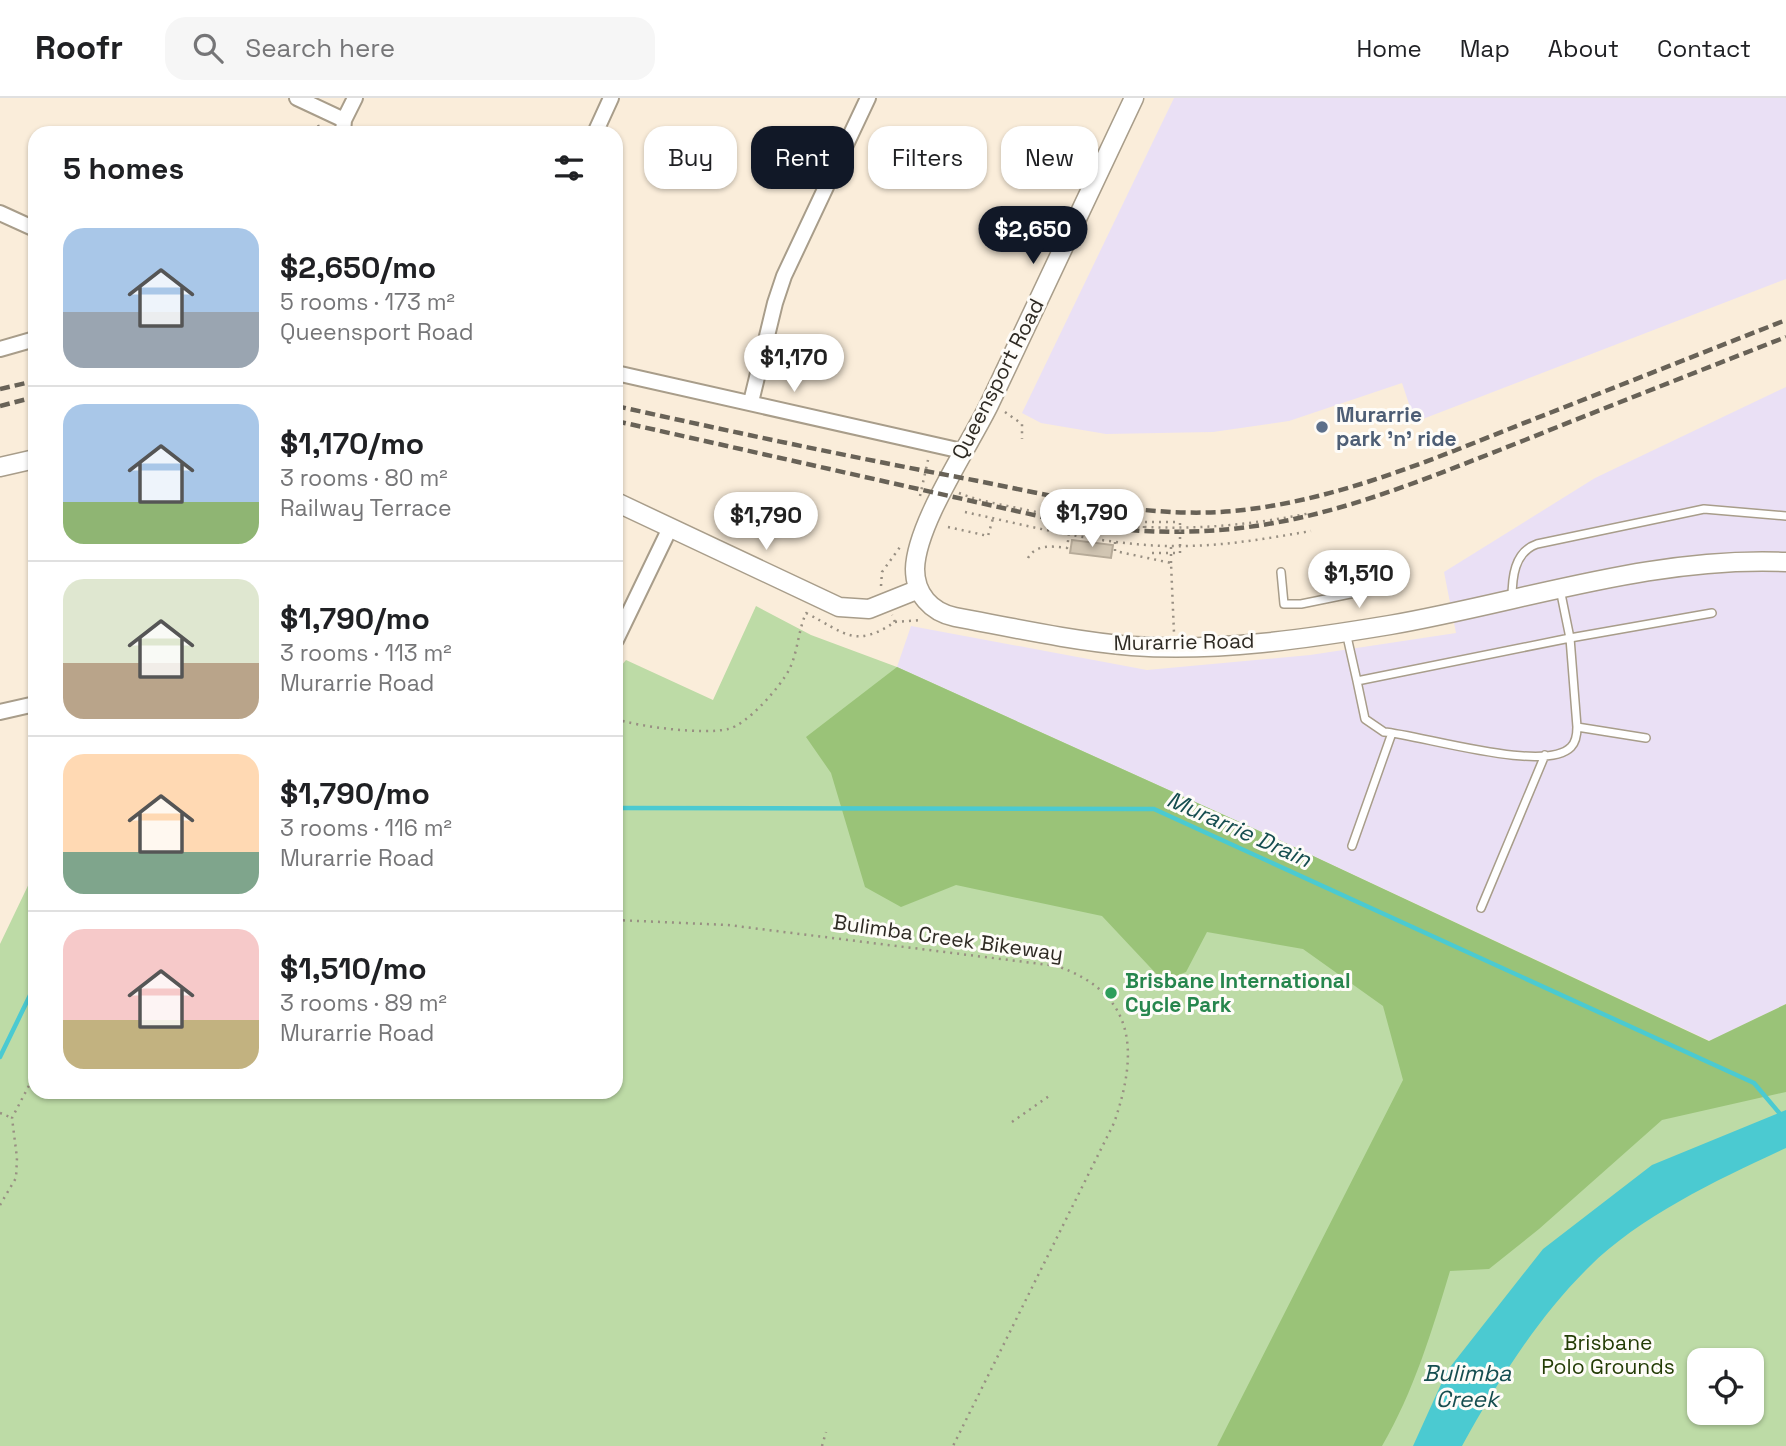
<!DOCTYPE html>
<meta charset="utf-8">
<style>
:root{--surface:#fff;--page:#f6f6f6;--text:#202124;--muted:#757577;--line:#e0e0e0;--accent:#111827}
body{margin:0;font-family:"Space Grotesk",sans-serif;background:var(--page);color:var(--text);height:100vh;display:flex;flex-direction:column;font-size:26px;white-space:nowrap}
*{box-sizing:border-box;margin:0}
p{font-size:23px;color:var(--muted)}
.icon{flex:none;width:38px;height:38px;fill:none;stroke:currentColor;stroke-width:2;stroke-linecap:round;stroke-linejoin:round}
.map{position:relative;flex:1;overflow:hidden}
.panel{position:absolute;left:28px;top:28px;width:595px;height:973px;display:flex;flex-direction:column;background:var(--surface);border-radius:21px;box-shadow:0 2px 5px #0004}
.panel>*{flex:none}
.top-card{position:absolute;left:644px;top:28px;width:665px;height:63px;display:flex;gap:14px}
.controls{position:absolute;left:1687px;top:1250px;display:grid;gap:14px}
.controls a{display:grid;place-items:center;width:77px;height:77px;border-radius:14px;background:var(--surface);box-shadow:0 2px 5px #0004;font-size:35px}
.price{position:absolute;translate:-50% -60px;padding:0 16px;border-radius:24px;background:#fff;color:#222;font-size:23px;line-height:46px;filter:drop-shadow(0 2px 4px #0008)}
.price::after{content:'';position:absolute;left:50%;top:42px;width:21px;height:16px;margin-left:-10px;background:inherit;clip-path:polygon(0 0,100% 0,50% 100%)}
.price.current{background:var(--accent);color:#fff}
ul{padding:0;list-style:none}
li{display:flex;align-items:center;gap:21px;height:175px;padding:0 35px}
li+li{border-top:2px solid var(--line)}
li span{display:grid;place-items:center;flex:none;width:196px;height:140px;border-radius:21px;color:#555}
li>.icon{margin-inline-start:auto}
span .icon{width:84px;height:84px;fill:#fffc;stroke-width:1}
li b{font-size:30px}
h2{display:flex;justify-content:space-between;align-items:center;height:84px;padding:0 35px;font-size:30px}
.tag{padding:0 24px;border-radius:21px;background:var(--surface);box-shadow:0 2px 5px #0004;font-size:24px;line-height:63px}
.tag.current{background:var(--accent);color:#fff}
header{display:flex;align-items:center;gap:42px;box-sizing:border-box;height:98px;padding:0 35px;background:var(--surface);border-bottom:2px solid var(--line)}
header strong{font-size:33px}
nav{display:flex;gap:38px;margin-inline-start:auto;font-size:24px}
.search{width:490px;height:63px;background:var(--page);display:flex;align-items:center;gap:18px;box-sizing:border-box;padding:0 24px;border-radius:21px;color:var(--muted);font-size:26px}
.map>svg:first-child{display:block}
</style>
<header>
<strong>Roofr</strong>
<div class="search"><svg class="icon" aria-label="search" viewBox="0 0 24 24"><circle cx="10" cy="10" r="6"/><path d="M15 15l6 6"/></svg>Search here</div>
<nav><a>Home</a><a>Map</a><a>About</a><a>Contact</a></nav>
</header>
<div class="map">
<svg width="1786" height="1348" viewBox="0 0 1786 1348">
<rect width="100%" height="100%" fill="#faedda"/>
<path fill="#eae0f5" d="M1174,0H1786V181L1415,324L1402,285L1289,323L1213,334L1106,336L1041,325L1022,315Z
M1786,289V906L1710,943L1279,742L897,569L911,528L1147,572L1310,557L1456,535L1444,474L1595,380Z"/>
<path fill="#bddba6" fill-rule="evenodd" d="M756,508L811,537L897,569L1279,742L1786,981V1348H0V846L35,773V994H616V574L626,562L713,602ZM1699,1262H1752V1314H1699Z"/>
<path fill="#9ac378" d="M897,569L1279,742L1709,943L1786,906V994L1662,1022L1539,1131L1489,1171L1450,1173C1432,1233 1414,1293 1382,1348H1217L1403,982L1383,908L1303,851L1207,834L1186,874L1163,883L1102,818L956,787L901,809L865,789L831,675L806,639Z"/>
<path fill="#4bcad1" d="M1786,1012V1050C1721,1080 1640,1118 1589,1169C1537,1220 1497,1285 1462,1348H1413L1447,1273L1543,1151L1652,1067Z"/>
<g fill="none" stroke-linecap="round" stroke-linejoin="round">
<path stroke="#4bcad1" stroke-width="4.5" d="M616,710L1154,711L1754,985L1786,1023
M0,959L35,887"/>
</g>
<path fill="#d1c5b2" stroke="#b7ab99" stroke-width="2" d="M1072,442L1113,447L1111,460L1070,455Z"/>
<g fill="none" stroke-linecap="round" stroke-linejoin="round">
<defs>
<path id="service" d="M1281,474L1284,506H1301L1360,494
M1512,501C1512,480 1514,454 1537,446L1704,411L1786,418
M1346,534L1357,583L1570,540L1560,491
M1357,583L1365,621L1384,634C1421,637 1545,676 1571,649C1576,644 1577,636 1577,629L1570,540L1712,515
M1577,629L1646,640
M1352,748L1392,635
M1481,810L1545,657"/>
<path id="minor" d="M297,0L344,22
M343,35L344,22L355,0
M595,35L611,0
M0,115L35,131
M0,251L35,241
M616,275L962,353
M751,304L775,205L784,178L868,0
M616,542L670,430
M0,614L35,606"/>
<path id="tertiary" d="M1134,0C1085,102 1038,205 989,307C969,348 916,426 915,471C915,496 931,514 955,519C1014,530 1073,543 1132,548C1218,554 1306,541 1390,527C1522,504 1651,458 1786,464
M0,369L35,361
M616,404L839,509L869,511L919,491"/>
</defs>
<use href="#service" stroke="#a89d8a" stroke-width="10"/>
<use href="#minor" stroke="#a89d8a" stroke-width="18"/>
<use href="#tertiary" stroke="#a89d8a" stroke-width="21"/>
<path stroke="#988f82" stroke-width="2.5" stroke-dasharray="2 5" stroke-linecap="butt" d="M318,27L321,35
M1005,314L1022,326V341
M959,395C981,404 1005,407 1027,412C1128,435 1210,435 1311,415
M920,398L928,362
M965,414C1038,430 1113,450 1188,448C1230,447 1270,440 1311,433
M948,429L988,438L993,420
M1144,430V424H1180
M1115,444V453L1171,465L1174,535
M1028,460C1036,446 1052,448 1067,450L1069,436
M1171,465V448
M881,488L882,474L900,449
M895,524L921,522
M616,621C640,629 704,637 728,631C747,627 780,589 789,572C798,554 798,533 806,515C846,535 854,551 895,524L892,517
M616,822L728,827L1057,868C1136,896 1139,953 1114,1025L953,1348
M0,1015L12,1020
M1012,1024L1049,998
M0,1107L16,1080L17,1060L12,1020L35,976
M822,1348L826,1334"/>
<use href="#service" stroke="#fff" stroke-width="7"/>
<use href="#minor" stroke="#fff" stroke-width="14"/>
<use href="#tertiary" stroke="#fff" stroke-width="18"/>
<path stroke="#686257" stroke-width="4.5" stroke-dasharray="10 5" stroke-linecap="butt" d="M0,291L35,283
M0,308L35,299
M616,308C733,334 850,359 968,381C1055,398 1145,421 1234,413C1334,403 1426,364 1519,327C1608,292 1697,257 1786,222
M616,323L1065,424C1250,455 1357,408 1525,342C1612,307 1699,273 1786,239"/>
<path stroke="#988f82" stroke-width="2.5" stroke-dasharray="2 5" stroke-linecap="butt" d="M1152,455H1180V424"/>
</g>
<circle fill="#5c6f8a" stroke="#fefcf8" stroke-width="2.5" cx="1322" cy="329" r="7"/>
<circle fill="#2e9e5b" stroke="#fefcf8" stroke-width="2.5" cx="1111" cy="895" r="7"/>
<g text-anchor="middle" stroke-width="6" stroke-linejoin="round" paint-order="stroke">
<g font-size="21" fill="#2e2a23" stroke="#fefcf8">
<text transform="translate(998 281) rotate(-63)" y="7">Queensport Road</text>
<text transform="translate(1184 544) rotate(-1)" y="7">Murarrie Road</text>
<text transform="translate(948 840) rotate(8)" y="7">Bulimba Creek Bikeway</text>
</g>
<g font-size="21" font-weight="bold" fill="#4e5e75" stroke="#fefcf8" text-anchor="start">
<text x="1336" y="324">Murarrie<tspan x="1336" dy="24">park 'n' ride</tspan></text>
</g>
<g font-size="21" font-weight="bold" fill="#27864d" stroke="#fefcf8" text-anchor="start">
<text x="1125" y="890">Brisbane International<tspan x="1125" dy="24">Cycle Park</tspan></text>
</g>
<g font-size="21" fill="#233c05" stroke="#fefcf8">
<text x="1608" y="1252">Brisbane<tspan x="1608" dy="24">Polo Grounds</tspan></text>
</g>
<g font-size="23" font-style="italic" fill="#164e50" stroke="#fefcf8">
<text transform="translate(1239 731) rotate(24)" y="8">Murarrie Drain</text>
<text x="1467" y="1283">Bulimba<tspan x="1467" dy="26">Creek</tspan></text>
</g>
</g>
</svg>
<div class="controls">
<a><svg class="icon" aria-label="locate" viewBox="0 0 24 24"><circle cx="12" cy="12" r="6"/><path d="M12 2v4M12 18v4M2 12h4M18 12h4"/></svg></a>
</div>
<b class="price current" style="left:1033px;top:168px">$2,650</b>
<b class="price" style="left:794px;top:296px">$1,170</b>
<b class="price" style="left:1092px;top:451px">$1,790</b>
<b class="price" style="left:766px;top:454px">$1,790</b>
<b class="price" style="left:1359px;top:512px">$1,510</b>
<div class="top-card">
<a class="tag">Buy</a>
<a class="tag current">Rent</a>
<a class="tag">Filters</a>
<a class="tag">New</a>
</div>
<section class="panel">
<h2>5 homes<svg class="icon" aria-label="filters" viewBox="0 0 24 24"><path d="M4 7h16M4 17h16"/><circle cx="9" cy="7" r="2"/><circle cx="15" cy="17" r="2"/></svg></h2>
<ul>
<li><span style="background:linear-gradient(#a9c7e8 60%,#9aa5b1 0)"><svg class="icon" aria-label="home" viewBox="0 0 24 24"><path d="M3 11l9-7 9 7M6 9v11h12V9"/></svg></span><div><b>$2,650/mo</b><p>5 rooms · 173 m²</p><p>Queensport Road</p></div></li>
<li><span style="background:linear-gradient(#a9c7e8 70%,#8fb573 0)"><svg class="icon" aria-label="home" viewBox="0 0 24 24"><path d="M3 11l9-7 9 7M6 9v11h12V9"/></svg></span><div><b>$1,170/mo</b><p>3 rooms · 80 m²</p><p>Railway Terrace</p></div></li>
<li><span style="background:linear-gradient(#dfe7d0 60%,#b9a48a 0)"><svg class="icon" aria-label="home" viewBox="0 0 24 24"><path d="M3 11l9-7 9 7M6 9v11h12V9"/></svg></span><div><b>$1,790/mo</b><p>3 rooms · 113 m²</p><p>Murarrie Road</p></div></li>
<li><span style="background:linear-gradient(#ffd9b3 70%,#7fa58c 0)"><svg class="icon" aria-label="home" viewBox="0 0 24 24"><path d="M3 11l9-7 9 7M6 9v11h12V9"/></svg></span><div><b>$1,790/mo</b><p>3 rooms · 116 m²</p><p>Murarrie Road</p></div></li>
<li><span style="background:linear-gradient(#f6c9c9 65%,#c2b280 0)"><svg class="icon" aria-label="home" viewBox="0 0 24 24"><path d="M3 11l9-7 9 7M6 9v11h12V9"/></svg></span><div><b>$1,510/mo</b><p>3 rooms · 89 m²</p><p>Murarrie Road</p></div></li>
</ul>
</section>
</div>
